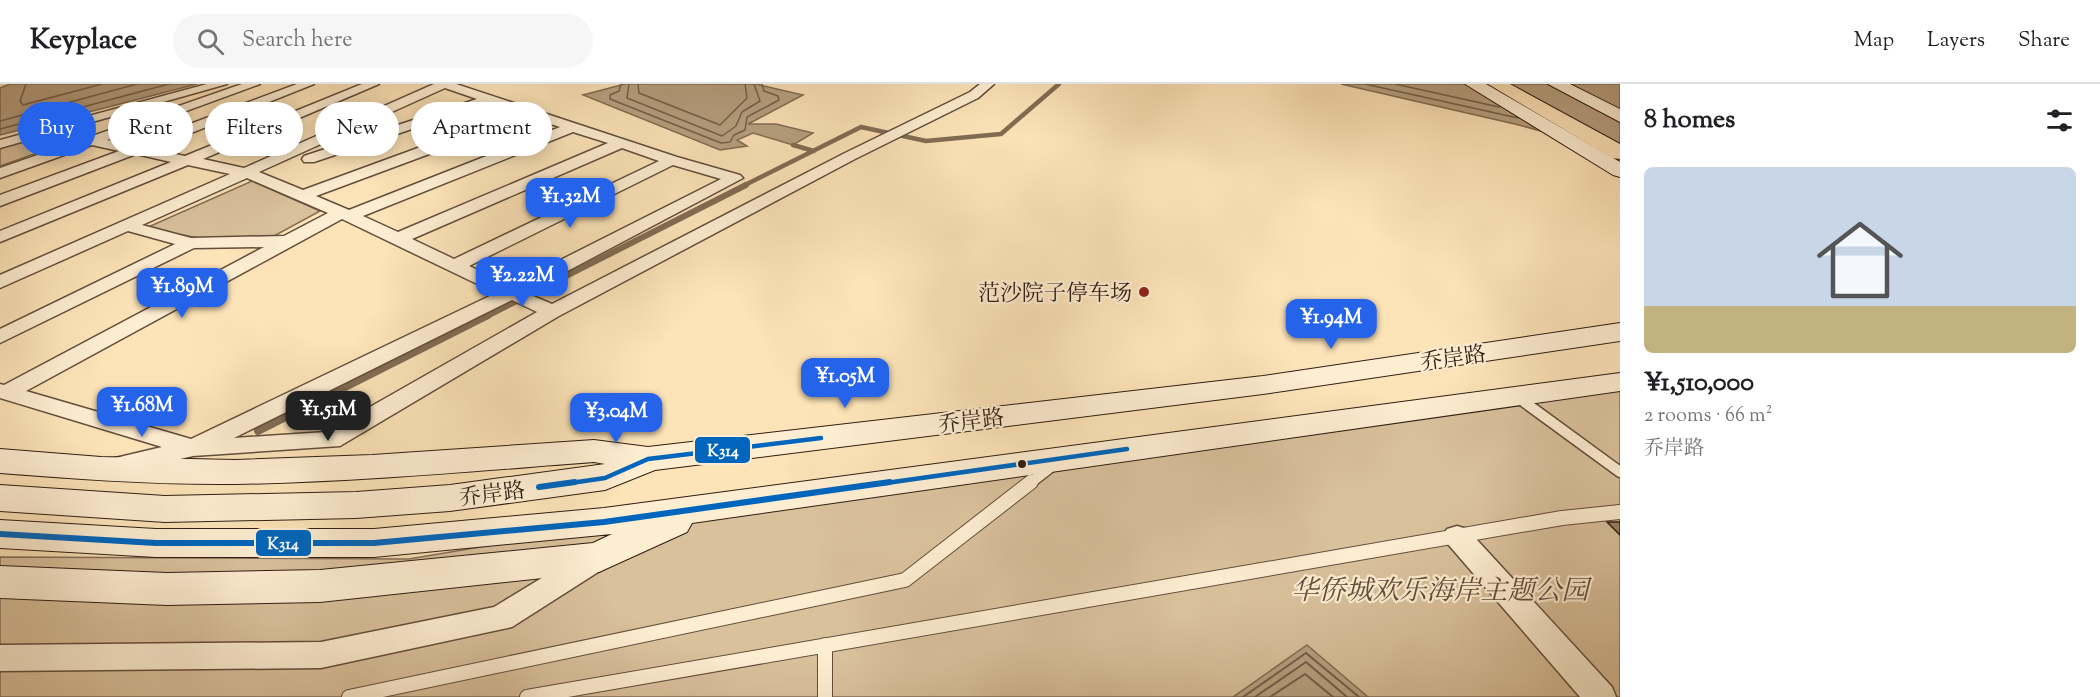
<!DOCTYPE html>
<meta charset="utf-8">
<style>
:root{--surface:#fff;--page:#f6f6f6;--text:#202124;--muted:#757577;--line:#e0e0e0;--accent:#2563eb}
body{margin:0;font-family:"Sorts Mill Goudy","Noto Serif SC",serif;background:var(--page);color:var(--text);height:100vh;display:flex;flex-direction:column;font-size:22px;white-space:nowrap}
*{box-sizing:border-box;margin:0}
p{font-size:20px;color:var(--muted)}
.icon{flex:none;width:33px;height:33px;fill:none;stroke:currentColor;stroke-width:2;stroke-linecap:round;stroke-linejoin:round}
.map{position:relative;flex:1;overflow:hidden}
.details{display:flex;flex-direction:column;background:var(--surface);width:480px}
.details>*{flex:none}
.guide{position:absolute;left:18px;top:18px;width:570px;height:54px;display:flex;gap:12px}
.price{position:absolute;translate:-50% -51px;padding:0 14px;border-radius:12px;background:var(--accent);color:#fff;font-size:20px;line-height:39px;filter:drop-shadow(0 2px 3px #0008)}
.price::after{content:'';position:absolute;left:50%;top:36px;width:18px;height:14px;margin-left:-9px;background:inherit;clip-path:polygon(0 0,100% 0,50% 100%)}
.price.on{background:#222;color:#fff}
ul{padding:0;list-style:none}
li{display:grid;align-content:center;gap:12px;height:318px;padding:0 24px}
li+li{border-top:2px solid var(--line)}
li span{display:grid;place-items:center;height:186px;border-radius:9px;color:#555}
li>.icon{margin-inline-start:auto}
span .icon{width:108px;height:108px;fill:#fffc;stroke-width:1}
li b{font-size:26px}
h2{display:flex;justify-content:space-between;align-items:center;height:72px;padding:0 24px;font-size:26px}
.chip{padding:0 21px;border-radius:27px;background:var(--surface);box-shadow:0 3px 15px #0003;font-size:21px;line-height:54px}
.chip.on{background:var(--accent);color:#fff}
header{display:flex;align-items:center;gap:36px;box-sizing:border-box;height:84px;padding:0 30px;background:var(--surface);border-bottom:2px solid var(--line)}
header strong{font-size:28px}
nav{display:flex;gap:33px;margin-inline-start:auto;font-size:21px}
.search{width:420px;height:54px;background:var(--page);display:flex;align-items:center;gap:15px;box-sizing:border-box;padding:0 21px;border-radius:33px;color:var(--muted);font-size:22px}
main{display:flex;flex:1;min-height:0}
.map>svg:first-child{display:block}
</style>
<header>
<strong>Keyplace</strong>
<div class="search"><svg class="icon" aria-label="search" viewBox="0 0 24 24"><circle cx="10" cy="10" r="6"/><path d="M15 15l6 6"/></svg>Search here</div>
<nav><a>Map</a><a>Layers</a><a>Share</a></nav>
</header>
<main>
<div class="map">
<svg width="1620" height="613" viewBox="0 0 1620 613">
<rect width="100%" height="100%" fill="#fce3b8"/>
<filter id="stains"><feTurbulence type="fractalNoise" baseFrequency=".00333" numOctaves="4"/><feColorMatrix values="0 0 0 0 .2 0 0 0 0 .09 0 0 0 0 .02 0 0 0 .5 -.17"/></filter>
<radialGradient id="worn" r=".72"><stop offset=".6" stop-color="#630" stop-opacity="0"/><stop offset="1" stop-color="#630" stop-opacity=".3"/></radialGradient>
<path fill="#d9c19c" stroke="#846f58" stroke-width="1.5" d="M38,52L68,58L0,82V64Z
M252,97L320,127L274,152L199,154L146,144Z
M1620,302V613H0V473L409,475L776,413Z"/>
<path fill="#b7a080" stroke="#816c54" stroke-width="1.5" d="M10,0H197L0,51V4Z
M625,0H756L803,11L748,40H776L813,49L793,61L753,49L737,56L747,62L720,66L583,11Z
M1341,0H1620V69L1519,41Z
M1307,561L1368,613H1233Z"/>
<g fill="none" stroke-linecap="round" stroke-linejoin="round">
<path stroke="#745e4a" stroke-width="1.5" d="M26,0L20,17L23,21L102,0
M621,0L619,7L610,11V15L721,59L730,58L734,51L745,46L747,33L779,16L778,12L764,7L762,0
M629,0L627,14L722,52L736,42L742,28L760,17L754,0
M638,0L639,9L720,41L747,14L745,0
M1365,0L1518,34
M1395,0L1499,23
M0,37L137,0
M0,45L169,0"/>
<path stroke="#745e4a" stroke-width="2" d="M1243,613L1306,569L1359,613
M1255,613L1306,578L1347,613
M1270,613L1305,590L1333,613"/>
<path stroke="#816c54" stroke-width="4.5" d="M793,61L814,67
M743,102L861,43L926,57L1001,50L1059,0"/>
<path stroke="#816c54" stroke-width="6" d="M485,233L746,101"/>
<path stroke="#816c54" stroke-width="8" d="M258,347L488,231"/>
</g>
<path fill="#9a8469" stroke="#301d13" stroke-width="1.5" d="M1607,438H1620V451Z"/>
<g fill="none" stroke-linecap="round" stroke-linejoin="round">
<defs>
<path id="lane-far1" d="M1516,312L1620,388
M1029,400L1052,382"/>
<path id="lane" d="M825,561V613
M349,613L905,496L1031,398
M527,613L1562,434L1620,428"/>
<path id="street" d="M207,0H227L0,64V56Z
M242,0H260L107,56L134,61L297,0H314L151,65L185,72L362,0H379L203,75L244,84L434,0H456L677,73L740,91L743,94L526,209L552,220L845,69L970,8L980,0H994L978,14L855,75L559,232L340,362L193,372L120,389L111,387L107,381L111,375L162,363L0,314V300L4,301L264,163L194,164L0,259V245L175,160L128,147L0,204V191L230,90L188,81L0,158V147L171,78L136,70L0,122V111L119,67L92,61L0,94V84ZM445,4L477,15L304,72L302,75L304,78H314L489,19L516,28L303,106L259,88ZM529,33L560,43L349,126L316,112ZM573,48L608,59L398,148L363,132ZM622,64L659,77L454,175L412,155ZM673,81L721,95L511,201L469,182ZM247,94L328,129L284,152L191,154L142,141ZM342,135L496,209L191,355L26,307ZM512,216L537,228L326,348L234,354Z
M1457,442L1467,445L1612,603L1616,613H1580L1447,459L1443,452L1447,445Z
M596,464L606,467L610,475L606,483L512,543L321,584L0,587V561L321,558L494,523L586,467Z"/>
<path id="secondary" d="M1465,0H1486L1620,78V93L1613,91Z
M1548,0H1570L1620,25V38Z
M1620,239V257L1263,310L655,386L605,406L450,427L356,434L165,438L0,427V401L165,412L356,408L450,401L605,380L594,378C475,387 355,398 236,400C157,401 78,395 0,389V365L101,373L235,376L372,371L594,356L648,363L1263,292Z
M1620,289V307L692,439L687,448L599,488L320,518L167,521L0,514V482L167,489L320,486L593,459L612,450L374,473H156L0,464V436L156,445H374L604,424Z"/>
<path id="highway" d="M1488,0H1510L1620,60V75L1612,74Z"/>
</defs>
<use href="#lane-far1" stroke="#634e3c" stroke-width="13"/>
<use href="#lane" stroke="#634e3c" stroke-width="16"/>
<use href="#street" stroke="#634e3c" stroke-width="3"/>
<use href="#secondary" stroke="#301d13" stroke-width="2"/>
<use href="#highway" stroke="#301d13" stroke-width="2"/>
<use href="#lane-far1" stroke="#fdedd1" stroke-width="10"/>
<use href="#lane" stroke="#fdedd1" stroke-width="14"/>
<use href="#street" fill="#fdedd1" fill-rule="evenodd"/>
<use href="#secondary" fill="#fdedd1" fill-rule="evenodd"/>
<use href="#highway" fill="#fce3b8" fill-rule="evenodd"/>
<defs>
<path id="bus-1-far1" d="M564,400L605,394L648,375L821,354
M879,400L1127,365"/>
<path id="bus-1" d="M539,403L575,398
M0,450L156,459H374L604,438L890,398"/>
</defs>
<use href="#bus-1-far1" stroke="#fdedd1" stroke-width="9"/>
<use href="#bus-1" stroke="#fdedd1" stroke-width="10"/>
<use href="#bus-1-far1" stroke="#0065bd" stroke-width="4.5"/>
<use href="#bus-1" stroke="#0065bd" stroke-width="6"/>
</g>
<circle fill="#8f2418" stroke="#fdedd1" stroke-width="2" cx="1144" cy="208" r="6"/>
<circle fill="#301d13" stroke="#fdedd1" stroke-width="2" cx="1022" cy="380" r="5"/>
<g text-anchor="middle" stroke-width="4.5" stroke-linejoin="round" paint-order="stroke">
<g font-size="22" fill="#301d13" stroke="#fdedd1" text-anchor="end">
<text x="1132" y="216">范沙院子停车场</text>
</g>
<g font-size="22" fill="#301d13" stroke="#fdedd1">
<text transform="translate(1453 273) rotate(-8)" y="8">乔岸路</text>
<text transform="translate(971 336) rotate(-7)" y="8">乔岸路</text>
<text transform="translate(492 409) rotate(-7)" y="8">乔岸路</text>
</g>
<g font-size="27" font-style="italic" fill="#634e3c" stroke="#fdedd1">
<text x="1440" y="515">华侨城欢乐海岸主题公园</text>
</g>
</g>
<g stroke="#fdedd1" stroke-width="2">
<rect x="694" y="352" width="57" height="28" rx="6" fill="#0065bd"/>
<rect x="255" y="445" width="57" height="28" rx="6" fill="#0065bd"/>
</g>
<g font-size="16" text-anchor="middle" font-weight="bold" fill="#fff">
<text x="723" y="372">K314</text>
<text x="283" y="465">K314</text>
</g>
<rect width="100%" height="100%" filter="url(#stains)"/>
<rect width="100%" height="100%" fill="url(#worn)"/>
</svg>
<b class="price" style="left:570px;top:145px">¥1.32M</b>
<b class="price" style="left:522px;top:224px">¥2.22M</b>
<b class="price" style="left:182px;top:235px">¥1.89M</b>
<b class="price" style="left:1331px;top:266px">¥1.94M</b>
<b class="price" style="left:845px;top:325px">¥1.05M</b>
<b class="price" style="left:142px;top:354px">¥1.68M</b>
<b class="price on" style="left:328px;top:358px">¥1.51M</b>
<b class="price" style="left:616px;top:360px">¥3.04M</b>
<div class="guide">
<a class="chip on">Buy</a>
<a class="chip">Rent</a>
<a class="chip">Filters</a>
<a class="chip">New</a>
<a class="chip">Apartment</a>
</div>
</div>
<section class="details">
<h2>8 homes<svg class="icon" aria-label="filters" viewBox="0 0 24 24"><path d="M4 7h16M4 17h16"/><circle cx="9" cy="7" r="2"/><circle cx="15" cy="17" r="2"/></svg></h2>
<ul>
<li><span style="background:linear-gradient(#c9d6e8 75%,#c2b280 0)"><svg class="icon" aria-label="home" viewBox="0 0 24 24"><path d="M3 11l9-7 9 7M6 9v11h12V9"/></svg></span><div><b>¥1,510,000</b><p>2 rooms · 66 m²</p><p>乔岸路</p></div></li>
</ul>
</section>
</main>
